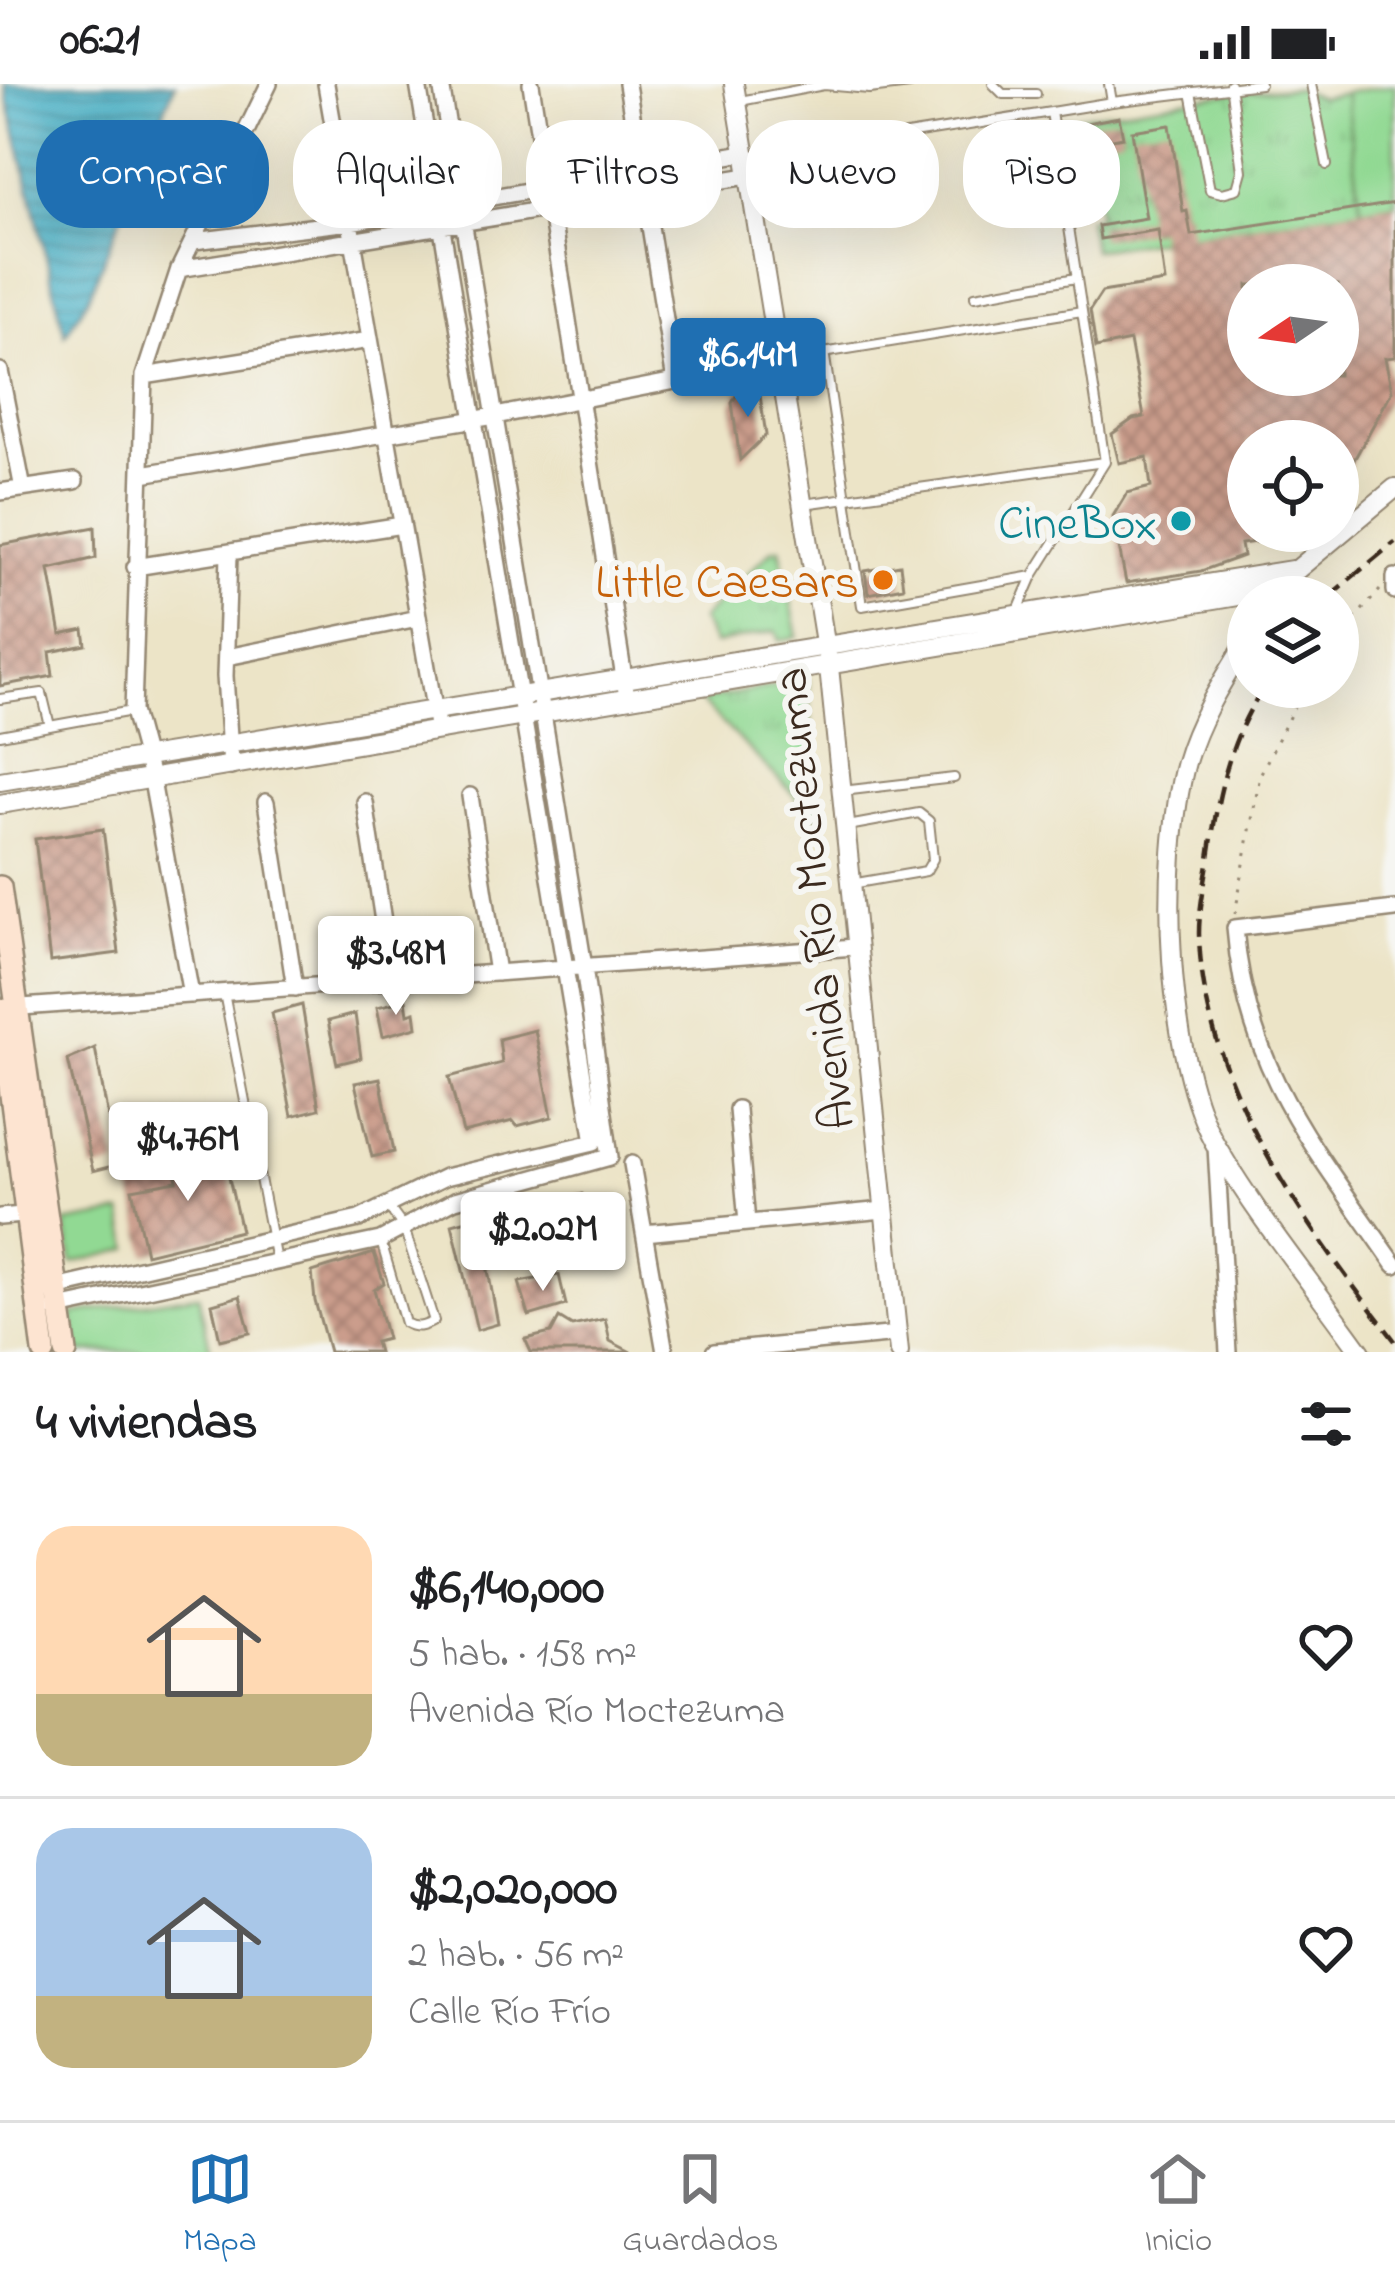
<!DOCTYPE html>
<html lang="es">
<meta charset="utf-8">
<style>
:root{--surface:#fff;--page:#f2f2f2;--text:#202124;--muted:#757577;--line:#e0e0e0;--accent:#1f6fb2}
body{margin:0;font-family:"Indie Flower",sans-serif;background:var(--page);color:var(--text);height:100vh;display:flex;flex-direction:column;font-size:45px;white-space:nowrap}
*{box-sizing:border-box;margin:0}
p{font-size:39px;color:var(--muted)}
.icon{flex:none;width:66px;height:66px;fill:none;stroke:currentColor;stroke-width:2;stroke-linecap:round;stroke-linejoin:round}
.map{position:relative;height:1268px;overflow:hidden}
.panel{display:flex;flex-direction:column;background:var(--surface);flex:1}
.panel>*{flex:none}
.banner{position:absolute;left:36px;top:36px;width:1323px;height:108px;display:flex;gap:24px}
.needle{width:78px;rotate:257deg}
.tools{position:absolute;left:1227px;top:180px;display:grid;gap:24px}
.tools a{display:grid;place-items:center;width:132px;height:132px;border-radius:50%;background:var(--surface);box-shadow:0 12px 48px #0002;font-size:60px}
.price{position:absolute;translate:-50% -102px;padding:0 27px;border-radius:12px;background:#fff;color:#222;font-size:39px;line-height:78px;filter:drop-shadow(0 3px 6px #0008)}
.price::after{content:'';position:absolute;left:50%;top:72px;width:36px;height:27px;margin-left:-18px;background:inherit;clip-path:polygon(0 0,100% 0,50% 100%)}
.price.selected{background:var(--accent);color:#fff}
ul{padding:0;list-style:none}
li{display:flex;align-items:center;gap:36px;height:300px;padding:0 36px}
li+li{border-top:3px solid var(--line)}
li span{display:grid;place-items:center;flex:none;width:336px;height:240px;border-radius:36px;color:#555}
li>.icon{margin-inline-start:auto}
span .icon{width:144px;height:144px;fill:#fffc;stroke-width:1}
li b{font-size:51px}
h2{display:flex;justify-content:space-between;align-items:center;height:144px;padding:0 36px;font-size:51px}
.pill{padding:0 42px;border-radius:48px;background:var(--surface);box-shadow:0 12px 48px #0002;font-size:42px;line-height:108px}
.pill.selected{background:var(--accent);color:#fff}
.status{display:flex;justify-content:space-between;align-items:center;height:84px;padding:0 60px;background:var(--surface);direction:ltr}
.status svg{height:33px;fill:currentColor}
.menu{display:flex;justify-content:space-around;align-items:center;height:168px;border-top:3px solid var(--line);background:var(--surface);font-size:33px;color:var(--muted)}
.menu a{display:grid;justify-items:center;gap:6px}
.menu .selected{color:var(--accent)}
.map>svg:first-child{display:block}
</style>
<div class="status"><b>06:21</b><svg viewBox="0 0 49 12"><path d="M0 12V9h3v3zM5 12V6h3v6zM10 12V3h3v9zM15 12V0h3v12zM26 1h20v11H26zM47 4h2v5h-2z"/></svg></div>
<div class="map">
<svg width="1395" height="1268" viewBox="0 0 1395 1268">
<defs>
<pattern id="park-tufts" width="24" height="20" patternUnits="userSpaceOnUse" patternTransform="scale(3)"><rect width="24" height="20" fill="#91d993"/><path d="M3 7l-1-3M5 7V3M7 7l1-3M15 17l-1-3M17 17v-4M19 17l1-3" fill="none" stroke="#7eba7e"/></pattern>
<pattern id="water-rules" width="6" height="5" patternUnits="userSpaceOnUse" patternTransform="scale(3)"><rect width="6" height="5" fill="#47b0c6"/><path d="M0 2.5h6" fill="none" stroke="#3c8fa0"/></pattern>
<pattern id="building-cross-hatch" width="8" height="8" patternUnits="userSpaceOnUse" patternTransform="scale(3)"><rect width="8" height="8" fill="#cb9d8c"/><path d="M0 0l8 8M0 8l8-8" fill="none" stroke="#a68072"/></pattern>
</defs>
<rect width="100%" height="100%" fill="#f6f6f2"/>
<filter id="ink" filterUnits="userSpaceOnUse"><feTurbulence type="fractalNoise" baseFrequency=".00833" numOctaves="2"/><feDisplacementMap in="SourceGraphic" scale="24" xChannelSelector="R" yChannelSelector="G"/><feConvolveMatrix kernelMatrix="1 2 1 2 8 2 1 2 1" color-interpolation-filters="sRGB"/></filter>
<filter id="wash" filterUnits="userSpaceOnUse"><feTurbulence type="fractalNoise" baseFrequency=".004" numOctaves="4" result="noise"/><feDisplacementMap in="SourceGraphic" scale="48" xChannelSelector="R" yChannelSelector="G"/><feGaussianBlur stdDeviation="2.7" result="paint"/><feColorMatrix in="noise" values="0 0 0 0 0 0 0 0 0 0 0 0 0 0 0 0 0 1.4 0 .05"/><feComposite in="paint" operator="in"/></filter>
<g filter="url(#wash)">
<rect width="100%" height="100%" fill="#ece4c7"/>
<path fill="#91d993" stroke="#668258" stroke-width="3" d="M1395,0V119L1361,125L1345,9Z
M122,1129L130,1165L72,1179L65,1139Z
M198,1211L211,1268H78L72,1230Z"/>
<path fill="url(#park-tufts)" stroke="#668258" stroke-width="3" d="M1296,4L1320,14L1345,9L1361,125L1093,166L1088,135L1099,132L1088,68L1067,72L1062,35L1231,9Z
M780,464L798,553L780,556L776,547L714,560L701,535L773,465Z
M808,595L818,734L700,617Z"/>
<path fill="url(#water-rules)" stroke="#416d72" stroke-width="3" d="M4,0H175L88,215L65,251Z"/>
<g id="blocks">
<path fill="url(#building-cross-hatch)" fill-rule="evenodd" d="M1119,33L1123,53L1075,62L1070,42Z
M1170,41L1183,128L1187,127L1191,151L1395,119V273L1385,274L1392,307L1338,405V357H1248V447H1283L1284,454L1241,460L1243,472L1201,487L1126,499L1113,432L1127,409L1151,403L1147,373L1119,379L1112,350L1133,335L1144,333L1130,257L1096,264L1090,226L1102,208L1165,198L1158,146L1100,155L1098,142L1146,134L1132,47ZM1248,201H1338V291H1248Z
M830,86L841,87L844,105L790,113L787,93Z
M759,305L766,351L740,376L732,319L739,307Z
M95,443L96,474L49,485L61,551L84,546L86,561L50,568L53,592L0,602V461Z
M900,481L903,503L868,510L865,487Z
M103,745L119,869L50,878L35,755Z
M406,916L408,930L415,928L417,943L383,952L377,923Z
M302,921L319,1025L292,1032L272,929Z
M355,930L361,974L337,980L328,937Z
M535,946L552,1033L517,1042L513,1037L463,1049L449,993L502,979L499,955Z
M95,964L117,1081L93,1087L68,976Z
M380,994L394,1068L372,1073L355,999Z
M222,1063L241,1147L146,1170L132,1105L177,1097L172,1074Z
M582,1110L593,1161L569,1166L556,1117Z
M478,1133L498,1240L477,1246L452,1140Z
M374,1169L384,1199L374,1205L387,1255L375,1258L378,1268H329L315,1217L312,1188Z
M559,1191L566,1221L529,1232L519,1198Z
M240,1212L250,1249L220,1256L212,1220Z
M559,1234L572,1242L605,1235L610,1257L631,1268H531L525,1255L551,1249Z"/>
</g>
</g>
<g filter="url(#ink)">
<use href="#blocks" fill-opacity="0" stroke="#948772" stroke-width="3"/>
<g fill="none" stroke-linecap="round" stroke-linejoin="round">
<defs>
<path id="service" d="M993,0L1003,10H1036
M1311,0L1327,81
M1191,8L1210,106L1222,109L1237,105L1242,87L1230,0
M740,17L824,1L869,5L910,0
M1112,18L1260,0
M1051,28L1112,18L1109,0
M749,70L768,73L1051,28L1082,227L780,276
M755,126L852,112L857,103L851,81C826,73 809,83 784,73
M975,212L1076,194
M824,267L862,522L1033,492
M804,420L1104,378
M1017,529L1033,492L1105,378L1082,227
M0,615L42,609L50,642
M0,651L132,627
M842,707L954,694
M848,742L919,729L929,737L933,775L926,787L851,800
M224,909L276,1177
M381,1157L405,1239C416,1245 423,1243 434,1237L404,1144L387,1121"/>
<path id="minor" d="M326,0L438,647
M531,0L626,607
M627,0L675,297
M194,157L350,138L744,69
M179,185L748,92
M0,287L23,405
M144,292L370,256
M142,390L495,332L779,277
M0,408L75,397
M229,471L225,592L231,683
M135,483L402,441
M1395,493V507
M227,573L418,534
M470,712L497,889
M266,718L295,904
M365,718L392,897
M1395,825L1235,844C1246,988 1317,1067 1395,1181
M191,911L152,697L133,627L144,292L179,185L269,0
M8,924L855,863
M737,1025L747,1139
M1216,1063L1228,1268
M632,1080L665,1268
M0,1133L33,1130
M644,1149L884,1126
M47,1206L359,1135L445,1093L594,1058L418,0
M54,1225L380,1156L455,1116L610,1073L584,883L441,0
M714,1268L898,1250"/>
<path id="tertiary" d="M734,0L829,583L899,1268
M1287,494L1395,404
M1248,556C1224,595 1199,633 1186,678C1159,776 1165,977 1218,1065C1259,1135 1314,1202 1361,1268
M0,697L1292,486
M0,720L1279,505"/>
<path id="secondary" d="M0,803L66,1268
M0,925L44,1268"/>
</defs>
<use href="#service" stroke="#948772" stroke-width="12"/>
<use href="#minor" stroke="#948772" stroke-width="20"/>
<use href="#tertiary" stroke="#948772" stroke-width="22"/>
<use href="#secondary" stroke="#948772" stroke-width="26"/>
<path stroke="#948772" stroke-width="3" stroke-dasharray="3 9" stroke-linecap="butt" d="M1338,553L1380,506
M1235,830L1260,691L1304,603"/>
<use href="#service" stroke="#fff" stroke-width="8"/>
<use href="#minor" stroke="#fff" stroke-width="15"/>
<use href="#tertiary" stroke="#fff" stroke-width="18"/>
<use href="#secondary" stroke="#fde4d1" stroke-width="21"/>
<path stroke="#3b2a1e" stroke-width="4.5" stroke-dasharray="18 9" stroke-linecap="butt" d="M1328,513L1395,458
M1264,603C1230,653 1218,709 1210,767C1206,794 1199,823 1199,849C1202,1002 1306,1141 1395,1257"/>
</g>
</g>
<circle fill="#0f9aa8" stroke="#f6f6f2" stroke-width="4.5" cx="1181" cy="437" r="12"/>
<circle fill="#e8710a" stroke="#f6f6f2" stroke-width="4.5" cx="883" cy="496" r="12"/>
<g text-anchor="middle" stroke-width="12" stroke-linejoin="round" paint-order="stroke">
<g font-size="48" fill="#0d838f" stroke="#f6f6f2" text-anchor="end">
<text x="1157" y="454">CineBox</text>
</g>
<g font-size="48" fill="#c56008" stroke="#f6f6f2" text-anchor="end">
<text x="859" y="513">Little Caesars</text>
</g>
<g font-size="48" fill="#3b2a1e" stroke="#f6f6f2">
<text transform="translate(812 815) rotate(-96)" y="17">Avenida Río Moctezuma</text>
</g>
</g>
</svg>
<div class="tools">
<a><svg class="needle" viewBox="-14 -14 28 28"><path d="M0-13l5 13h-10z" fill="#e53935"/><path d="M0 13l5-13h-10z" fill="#757577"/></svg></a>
<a><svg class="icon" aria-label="locate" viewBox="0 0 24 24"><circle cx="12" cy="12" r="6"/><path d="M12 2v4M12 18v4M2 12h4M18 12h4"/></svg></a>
<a><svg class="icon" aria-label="layers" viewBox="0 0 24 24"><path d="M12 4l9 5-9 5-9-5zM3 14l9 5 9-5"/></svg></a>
</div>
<b class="price selected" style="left:748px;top:336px">$6.14M</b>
<b class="price" style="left:396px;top:934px">$3.48M</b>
<b class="price" style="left:188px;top:1120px">$4.76M</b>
<b class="price" style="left:543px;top:1210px">$2.02M</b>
<div class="banner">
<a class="pill selected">Comprar</a>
<a class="pill">Alquilar</a>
<a class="pill">Filtros</a>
<a class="pill">Nuevo</a>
<a class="pill">Piso</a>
</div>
</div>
<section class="panel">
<h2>4 viviendas<svg class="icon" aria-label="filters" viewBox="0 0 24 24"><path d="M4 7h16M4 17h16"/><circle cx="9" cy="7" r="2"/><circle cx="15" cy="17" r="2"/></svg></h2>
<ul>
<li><span style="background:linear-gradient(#ffd9b3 70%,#c2b280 0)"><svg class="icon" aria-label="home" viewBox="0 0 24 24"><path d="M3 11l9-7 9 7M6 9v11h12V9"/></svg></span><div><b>$6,140,000</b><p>5 hab. · 158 m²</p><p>Avenida Río Moctezuma</p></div><svg class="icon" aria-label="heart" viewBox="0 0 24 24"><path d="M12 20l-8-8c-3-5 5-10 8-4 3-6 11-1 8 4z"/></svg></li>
<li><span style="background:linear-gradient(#a9c7e8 70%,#c2b280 0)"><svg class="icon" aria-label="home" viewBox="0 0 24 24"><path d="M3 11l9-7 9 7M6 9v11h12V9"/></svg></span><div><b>$2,020,000</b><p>2 hab. · 56 m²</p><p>Calle Río Frío</p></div><svg class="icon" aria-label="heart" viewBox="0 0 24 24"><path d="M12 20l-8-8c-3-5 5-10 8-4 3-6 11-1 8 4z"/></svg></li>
</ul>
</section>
<nav class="menu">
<a class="selected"><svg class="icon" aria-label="map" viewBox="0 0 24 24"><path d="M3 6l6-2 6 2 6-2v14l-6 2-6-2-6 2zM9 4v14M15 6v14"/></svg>Mapa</a>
<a><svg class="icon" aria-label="saved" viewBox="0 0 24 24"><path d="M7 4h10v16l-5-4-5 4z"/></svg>Guardados</a>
<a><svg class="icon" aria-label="home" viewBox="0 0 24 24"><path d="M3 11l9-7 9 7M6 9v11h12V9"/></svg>Inicio</a>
</nav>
